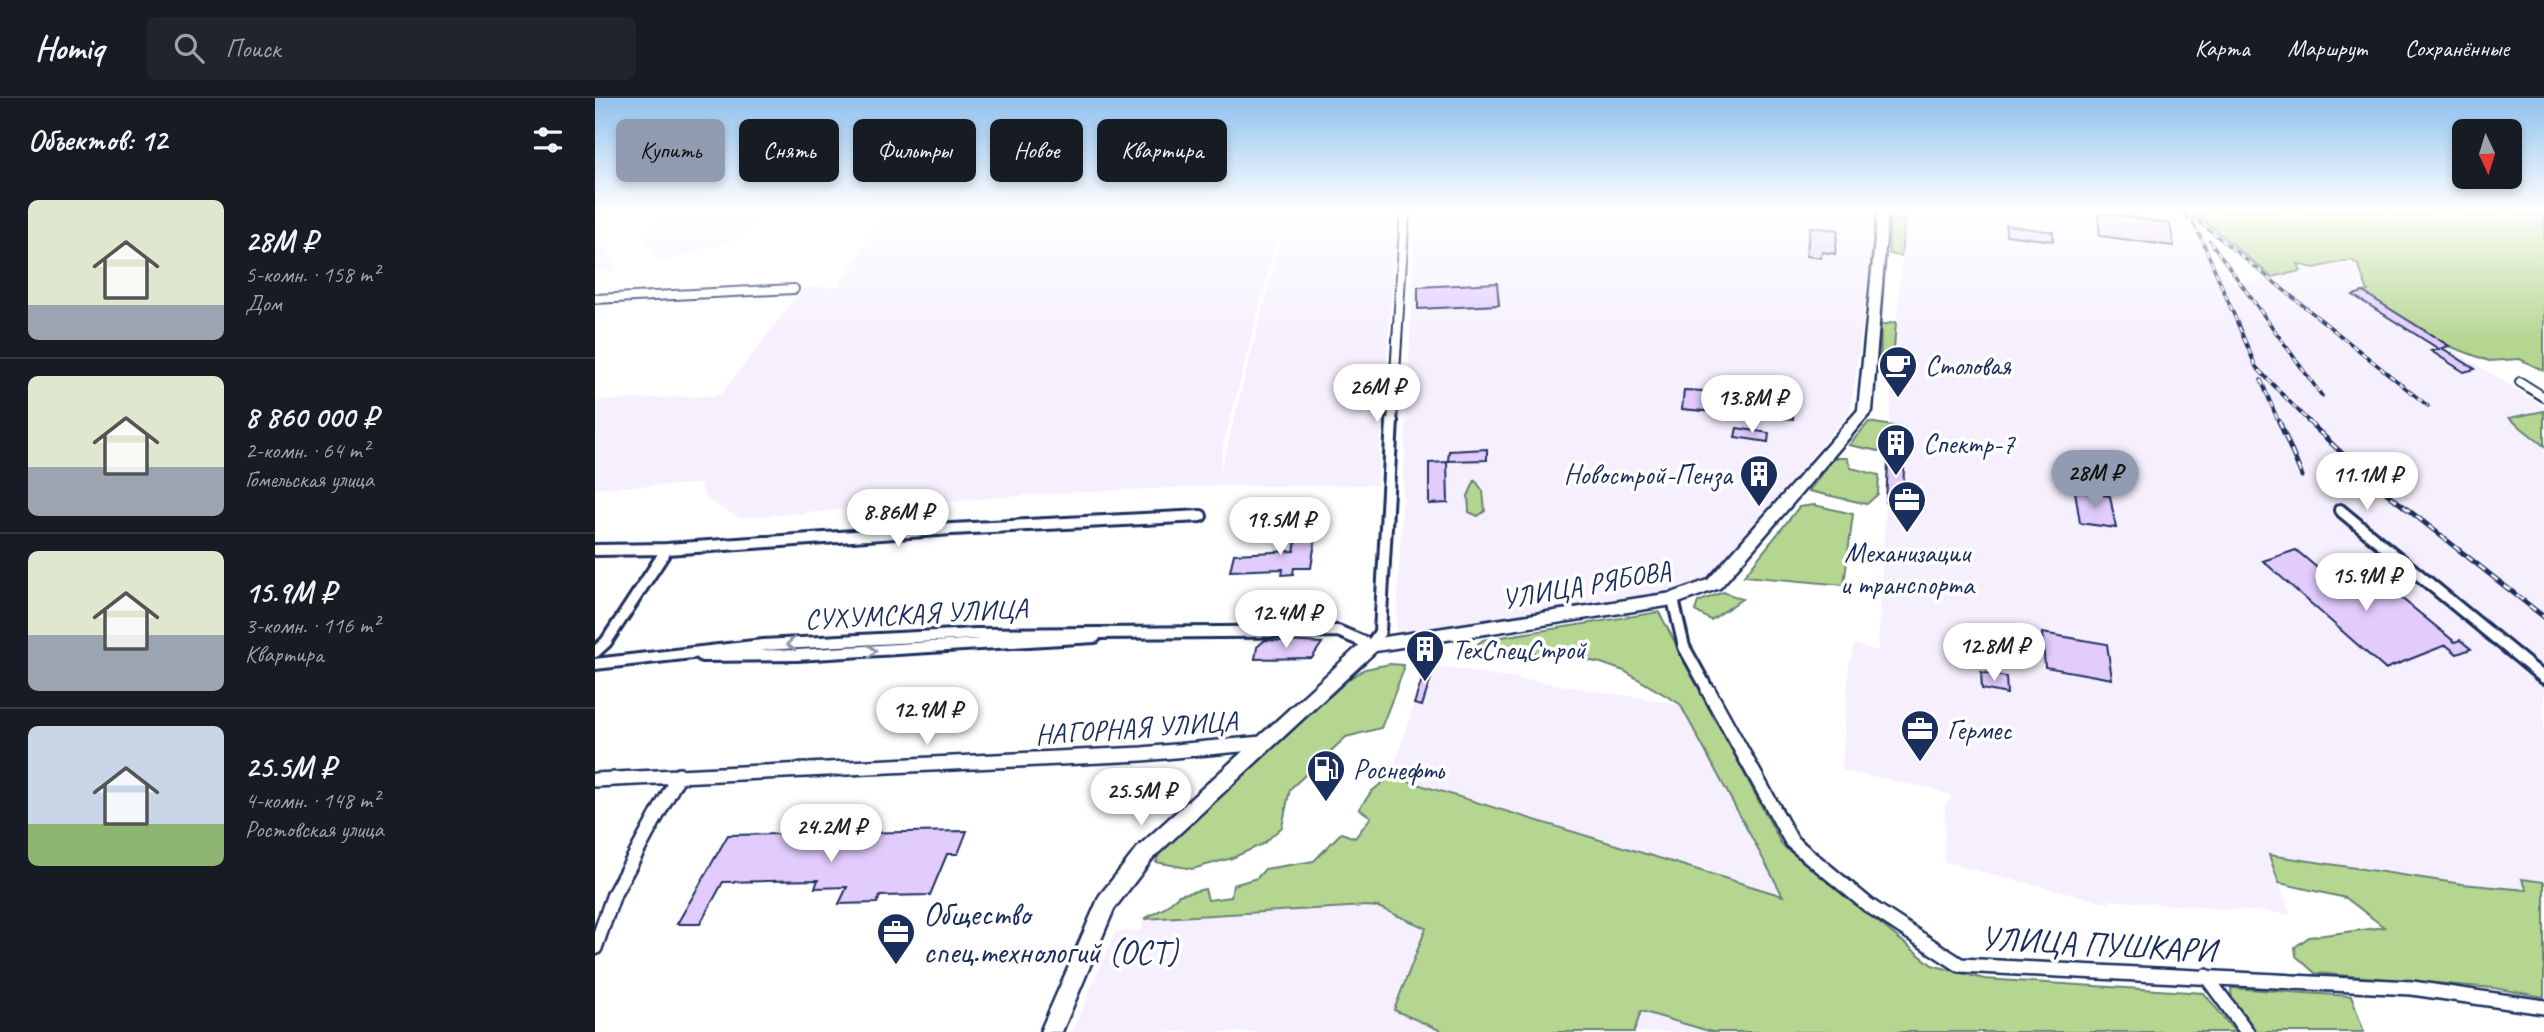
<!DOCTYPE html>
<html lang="ru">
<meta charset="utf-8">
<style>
:root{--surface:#171b24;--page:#20242c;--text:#f1f3f6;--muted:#9ea1a6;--line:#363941;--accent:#919bb2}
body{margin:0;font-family:Caveat,sans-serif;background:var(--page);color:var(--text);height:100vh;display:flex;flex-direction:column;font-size:26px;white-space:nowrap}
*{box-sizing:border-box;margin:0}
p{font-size:23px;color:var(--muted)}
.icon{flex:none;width:38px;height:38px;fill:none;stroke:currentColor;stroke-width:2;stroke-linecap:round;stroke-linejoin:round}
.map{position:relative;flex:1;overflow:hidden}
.drawer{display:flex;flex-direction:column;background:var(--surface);width:595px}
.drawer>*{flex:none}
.hud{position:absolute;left:21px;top:21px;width:665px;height:63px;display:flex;gap:14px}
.needle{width:46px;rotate:176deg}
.buttons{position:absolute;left:1857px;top:21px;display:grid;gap:14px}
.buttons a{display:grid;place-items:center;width:70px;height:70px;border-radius:10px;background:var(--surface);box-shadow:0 4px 10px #0003;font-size:35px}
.price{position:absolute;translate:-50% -60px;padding:0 16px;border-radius:24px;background:#fff;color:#222;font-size:23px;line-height:46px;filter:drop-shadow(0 2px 4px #0008)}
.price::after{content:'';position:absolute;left:50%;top:42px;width:21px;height:16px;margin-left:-10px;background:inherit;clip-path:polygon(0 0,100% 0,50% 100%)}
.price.selected{background:var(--accent);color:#111}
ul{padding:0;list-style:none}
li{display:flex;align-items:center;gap:21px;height:175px;padding:0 28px}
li+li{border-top:2px solid var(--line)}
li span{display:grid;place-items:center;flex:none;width:196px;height:140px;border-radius:10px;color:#555}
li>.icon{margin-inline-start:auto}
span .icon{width:84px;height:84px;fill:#fffc;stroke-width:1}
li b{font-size:30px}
h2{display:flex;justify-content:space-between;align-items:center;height:84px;padding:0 28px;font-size:30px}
.tag{padding:0 24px;border-radius:10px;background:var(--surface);box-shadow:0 4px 10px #0003;font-size:24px;line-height:63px}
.tag.selected{background:var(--accent);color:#111}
header{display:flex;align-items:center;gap:42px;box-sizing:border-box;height:98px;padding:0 35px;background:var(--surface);border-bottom:2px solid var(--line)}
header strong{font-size:33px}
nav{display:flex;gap:38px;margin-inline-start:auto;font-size:24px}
.search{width:490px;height:63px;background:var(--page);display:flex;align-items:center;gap:18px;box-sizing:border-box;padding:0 24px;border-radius:10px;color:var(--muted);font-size:26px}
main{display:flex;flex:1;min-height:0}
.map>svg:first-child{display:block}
</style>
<header>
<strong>Homiq</strong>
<div class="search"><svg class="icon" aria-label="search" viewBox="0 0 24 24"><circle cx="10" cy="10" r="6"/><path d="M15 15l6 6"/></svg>Поиск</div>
<nav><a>Карта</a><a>Маршрут</a><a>Сохранённые</a></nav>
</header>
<main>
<section class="drawer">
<h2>Объектов: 12<svg class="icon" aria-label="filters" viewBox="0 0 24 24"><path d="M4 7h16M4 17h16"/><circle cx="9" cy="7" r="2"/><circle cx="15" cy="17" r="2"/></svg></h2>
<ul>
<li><span style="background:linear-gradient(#dfe7d0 75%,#9aa5b1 0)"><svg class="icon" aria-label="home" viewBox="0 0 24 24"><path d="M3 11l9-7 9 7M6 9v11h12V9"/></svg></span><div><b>28M ₽</b><p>5-комн. · 158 m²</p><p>Дом</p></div></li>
<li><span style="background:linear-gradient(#dfe7d0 65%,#9aa5b1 0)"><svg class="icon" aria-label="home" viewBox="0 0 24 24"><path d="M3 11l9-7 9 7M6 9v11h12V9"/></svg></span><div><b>8 860 000 ₽</b><p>2-комн. · 64 m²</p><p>Гомельская улица</p></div></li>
<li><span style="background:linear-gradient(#dfe7d0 60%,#9aa5b1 0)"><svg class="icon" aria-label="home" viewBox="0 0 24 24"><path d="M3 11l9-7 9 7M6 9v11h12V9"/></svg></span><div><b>15.9M ₽</b><p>3-комн. · 116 m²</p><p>Квартира</p></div></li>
<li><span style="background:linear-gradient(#c9d6e8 70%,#8fb573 0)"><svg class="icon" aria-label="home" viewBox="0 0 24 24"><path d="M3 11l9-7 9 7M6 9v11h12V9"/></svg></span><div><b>25.5M ₽</b><p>4-комн. · 148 m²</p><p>Ростовская улица</p></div></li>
</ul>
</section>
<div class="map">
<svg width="1949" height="934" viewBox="0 0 1949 934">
<rect width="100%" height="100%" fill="#fff"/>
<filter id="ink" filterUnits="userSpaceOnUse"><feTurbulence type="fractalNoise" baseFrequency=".0143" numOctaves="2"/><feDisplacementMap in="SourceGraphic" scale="14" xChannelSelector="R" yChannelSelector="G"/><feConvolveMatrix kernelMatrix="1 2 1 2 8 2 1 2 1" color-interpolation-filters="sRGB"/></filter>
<g filter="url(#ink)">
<path fill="#f6f0fe" d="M88,112H167L148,139L63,165L47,133Z
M294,112H690L628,349L624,379L693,112H803L782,387L622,388L446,396L145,420L112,402L104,386L0,390V303L126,297L208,190L243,188Z
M821,112H1282L1256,312L1118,475L1078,497L801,537Z
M1311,112H1571L1641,187L1705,173L1702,166L1719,170L1756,162L1763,166L1773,193L1769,195L1949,309V313L1915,320L1949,348V784L1928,781L1933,792L1867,786L1675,757L1695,816L1527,803L1515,802L1516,806L1349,764L1350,707L1357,698L1337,691L1247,672L1254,566L1260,546L1283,553L1297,273Z
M0,126L21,170L15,173H0Z
M832,566L1085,606L1188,799L796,678Z
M771,808L783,809L831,829L799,912L849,934H477L520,834L546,832L549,821Z
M1046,913L1053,914L1117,934H1039Z"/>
<path fill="#b5d690" stroke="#688277" stroke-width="2" d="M1596,112H1949V273L1925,261L1894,263L1854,248L1768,194L1773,193L1763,167L1756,162L1719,170L1703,166L1706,173L1677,179Z
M1295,121H1310L1306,158L1294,156Z
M1301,224L1297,277L1285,273L1286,227Z
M1949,313V348L1914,320Z
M1274,324L1309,330L1308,347H1304V357L1254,347Z
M1238,360H1252L1256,370L1284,377L1283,396L1272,406L1214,393Z
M880,382L888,393L890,413L883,418L874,414L873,398Z
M1219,407L1258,416L1249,487L1149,478L1204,409Z
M1128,494L1147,501L1116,522L1100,513L1103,504Z
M1064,514L1187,747L1337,867L1389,881L1609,895L1640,934H1117L1046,913L1039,934H849L799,912L831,830L783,809L771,808L549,821L568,811L584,797L610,791L613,802L636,799L638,787L662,780L670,771L719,763L746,735L760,740L776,719L764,711L777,693L796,678L1188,798L1085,606L1029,573L1006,565L965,557L879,549L888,542Z
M795,566L808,567L809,571L786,630L751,639L695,691L687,729L668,746L637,760L597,771L561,764L565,753L754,581L770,571Z
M1674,757L1867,786L1932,792L1927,781L1949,784V899L1899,890L1720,875L1701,858L1700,849L1714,839L1789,829L1751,800L1684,785Z
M1636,890L1756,898L1769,934H1659L1637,907Z"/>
<path fill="#e1ccfd" stroke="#1b2f5e" stroke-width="2" d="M1515,116L1575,126L1579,148L1505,138L1503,117Z
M1411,127L1458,134V143L1411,137Z
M1215,129L1243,132L1240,156L1227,154L1226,160L1211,158Z
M902,185L904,207L823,211V189Z
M1768,194L1854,248L1847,250L1880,271L1869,274L1836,253L1844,251L1758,197Z
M1089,292L1168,296L1167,306L1198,309V321L1087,311Z
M1142,330L1174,335L1173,344L1140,339Z
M892,351V362L853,363L854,353Z
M852,364L853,405L834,406V365Z
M1293,365L1309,367L1308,407L1291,405Z
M1480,393L1515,398L1521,430L1485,425Z
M722,431L716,470H699L698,476L687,477L688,471L635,473L639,456L699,453L703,432Z
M1701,452L1745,489L1778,477L1860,544L1865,542L1876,551L1862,556L1851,547L1790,571L1668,463Z
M1447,535L1512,546L1517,581L1450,569Z
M670,542L727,545L717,560L660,561L662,549Z
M832,566L840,567L827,608L819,606Z
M1386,574L1411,579L1412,596L1387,591Z
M372,733L363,756H352L335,797L285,798L282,805L244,806L252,789L220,790L223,782L128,784L105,826H82L133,737Z"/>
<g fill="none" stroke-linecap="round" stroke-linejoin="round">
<defs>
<path id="street-far2" d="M0,201L199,191
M1925,284L1949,299
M797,325L810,112"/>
<path id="street-far1" d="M1745,412L1949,580
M0,452L72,451L357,431L606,418
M1078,501L1089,549L1114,594
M0,554L11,544L72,451
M107,558L202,557L500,539
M0,566L168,547L380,536L743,533L776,547L785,534L797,323"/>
<path id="street" d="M1113,592L1197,744L1273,807L1365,867L1817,890L1949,909
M0,682L547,656L667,645
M0,850L19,796L84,677
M1611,878L1652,934"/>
<path id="secondary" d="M1283,112H1293L1277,313L1125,490L1078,507L781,553L558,760L519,811L467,934H445L505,797L544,748L770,542L1077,495L1113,482L1263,312Z"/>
</defs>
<use href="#street-far2" stroke="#1b2f5e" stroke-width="12"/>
<use href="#street-far1" stroke="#1b2f5e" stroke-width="16"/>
<use href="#street" stroke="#1b2f5e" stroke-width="18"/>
<use href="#secondary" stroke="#1b2f5e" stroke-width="5"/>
<use href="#street-far2" stroke="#fff" stroke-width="8"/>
<use href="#street-far1" stroke="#fff" stroke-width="10"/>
<use href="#street" stroke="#fff" stroke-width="13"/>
<use href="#secondary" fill="#fff" fill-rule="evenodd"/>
<defs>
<path id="rail-far1" d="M1585,112L1598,125L1608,144L1661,269L1715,325
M1598,119L1833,308
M1615,143L1727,298
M1666,282L1684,325"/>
<path id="rail" d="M1684,323L1707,378
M1713,323L1774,381L1949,519"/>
</defs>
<use href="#rail-far1" stroke="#1b2f5e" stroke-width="3.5"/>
<use href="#rail" stroke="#1b2f5e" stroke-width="5"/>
<use href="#rail-far1" stroke="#fff" stroke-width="2" stroke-dasharray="6" stroke-linecap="butt"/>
<use href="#rail" stroke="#fff" stroke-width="2.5" stroke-dasharray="8" stroke-linecap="butt"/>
</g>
<defs><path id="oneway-chevron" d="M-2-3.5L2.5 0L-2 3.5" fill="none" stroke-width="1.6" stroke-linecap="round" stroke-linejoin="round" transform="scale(1.75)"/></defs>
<g stroke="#8d97ae">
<use href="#oneway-chevron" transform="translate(196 546) rotate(177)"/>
<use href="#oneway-chevron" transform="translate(277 553) rotate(-3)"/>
</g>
</g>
<linearGradient id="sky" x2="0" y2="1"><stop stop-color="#90c1ee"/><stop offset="0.46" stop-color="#fff"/><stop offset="1" stop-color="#fff" stop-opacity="0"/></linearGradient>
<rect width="1949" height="243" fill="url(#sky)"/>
<defs>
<symbol id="cafe-pin" viewBox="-11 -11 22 30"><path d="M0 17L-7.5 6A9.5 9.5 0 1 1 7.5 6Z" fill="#1b2f5e" stroke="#fff"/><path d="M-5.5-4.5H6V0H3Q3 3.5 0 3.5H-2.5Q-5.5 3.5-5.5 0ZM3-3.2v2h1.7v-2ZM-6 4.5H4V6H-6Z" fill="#fff"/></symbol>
<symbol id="building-pin" viewBox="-11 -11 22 30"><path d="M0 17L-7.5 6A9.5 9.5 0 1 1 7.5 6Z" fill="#1b2f5e" stroke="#fff"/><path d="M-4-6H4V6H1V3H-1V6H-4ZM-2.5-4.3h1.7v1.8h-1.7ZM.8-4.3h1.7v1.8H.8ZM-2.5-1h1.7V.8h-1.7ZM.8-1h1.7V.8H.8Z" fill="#fff"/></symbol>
<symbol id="office-pin" viewBox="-11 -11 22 30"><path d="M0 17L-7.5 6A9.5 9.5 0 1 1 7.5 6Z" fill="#1b2f5e" stroke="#fff"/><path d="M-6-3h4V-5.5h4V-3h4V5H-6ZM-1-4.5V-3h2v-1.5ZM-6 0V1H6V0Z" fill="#fff"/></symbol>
<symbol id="fuel-pin" viewBox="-11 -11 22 30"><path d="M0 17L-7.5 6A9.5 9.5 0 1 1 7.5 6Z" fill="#1b2f5e" stroke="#fff"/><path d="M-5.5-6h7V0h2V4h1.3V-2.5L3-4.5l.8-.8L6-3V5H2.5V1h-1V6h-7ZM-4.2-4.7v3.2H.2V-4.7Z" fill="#fff"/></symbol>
</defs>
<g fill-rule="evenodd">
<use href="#cafe-pin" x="1281" y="245" width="44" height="60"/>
<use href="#building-pin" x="1279" y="323" width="44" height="60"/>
<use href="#building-pin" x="1142" y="354" width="44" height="60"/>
<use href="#office-pin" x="1290" y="380" width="44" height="60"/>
<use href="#building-pin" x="808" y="529" width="44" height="60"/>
<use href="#office-pin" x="1303" y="609" width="44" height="60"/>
<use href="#fuel-pin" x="709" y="649" width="44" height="60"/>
<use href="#office-pin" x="279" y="812" width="44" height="60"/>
</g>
<g text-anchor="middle" stroke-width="7" stroke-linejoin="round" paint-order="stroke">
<g font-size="28" fill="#1b2f5e" stroke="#fff" text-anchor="start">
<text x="1330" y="277">Столовая</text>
<text x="1328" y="355">Спектр-7</text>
<text x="1137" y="386" text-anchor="end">Новострой-Пенза</text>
<text x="1312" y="464" text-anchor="middle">Механизации<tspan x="1312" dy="32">и транспорта</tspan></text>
<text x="857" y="561">ТехСпецСтрой</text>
<text x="1352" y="641">Гермес</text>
<text x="758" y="681">Роснефть</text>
</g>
<g font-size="28" fill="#1b2f5e" stroke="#fff">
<text transform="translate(991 486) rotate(-10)" y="10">УЛИЦА РЯБОВА</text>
<text transform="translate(321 515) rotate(-3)" y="10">СУХУМСКАЯ УЛИЦА</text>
<text transform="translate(541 629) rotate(-4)" y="10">НАГОРНАЯ УЛИЦА</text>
</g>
<g font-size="33" fill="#1b2f5e" stroke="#fff" text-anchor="start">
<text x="328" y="827">Общество<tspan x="328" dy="38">спец.технологий (ОСТ)</tspan></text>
</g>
<g font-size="33" fill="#1b2f5e" stroke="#fff">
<text transform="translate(1503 845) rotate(3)" y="12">УЛИЦА ПУШКАРИ</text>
</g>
</g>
</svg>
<div class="buttons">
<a><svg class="needle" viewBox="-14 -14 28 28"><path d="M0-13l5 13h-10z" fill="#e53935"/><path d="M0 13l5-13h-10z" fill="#9ea1a6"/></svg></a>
</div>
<b class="price" style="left:782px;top:326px">26M ₽</b>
<b class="price" style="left:1157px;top:337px">13.8M ₽</b>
<b class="price selected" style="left:1500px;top:412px">28M ₽</b>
<b class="price" style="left:1772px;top:414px">11.1M ₽</b>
<b class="price" style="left:303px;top:451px">8.86M ₽</b>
<b class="price" style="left:685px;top:459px">19.5M ₽</b>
<b class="price" style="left:1771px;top:515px">15.9M ₽</b>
<b class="price" style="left:691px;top:552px">12.4M ₽</b>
<b class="price" style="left:1399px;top:585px">12.8M ₽</b>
<b class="price" style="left:332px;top:649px">12.9M ₽</b>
<b class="price" style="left:546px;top:730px">25.5M ₽</b>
<b class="price" style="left:236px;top:766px">24.2M ₽</b>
<div class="hud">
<a class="tag selected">Купить</a>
<a class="tag">Снять</a>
<a class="tag">Фильтры</a>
<a class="tag">Новое</a>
<a class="tag">Квартира</a>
</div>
</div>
</main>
